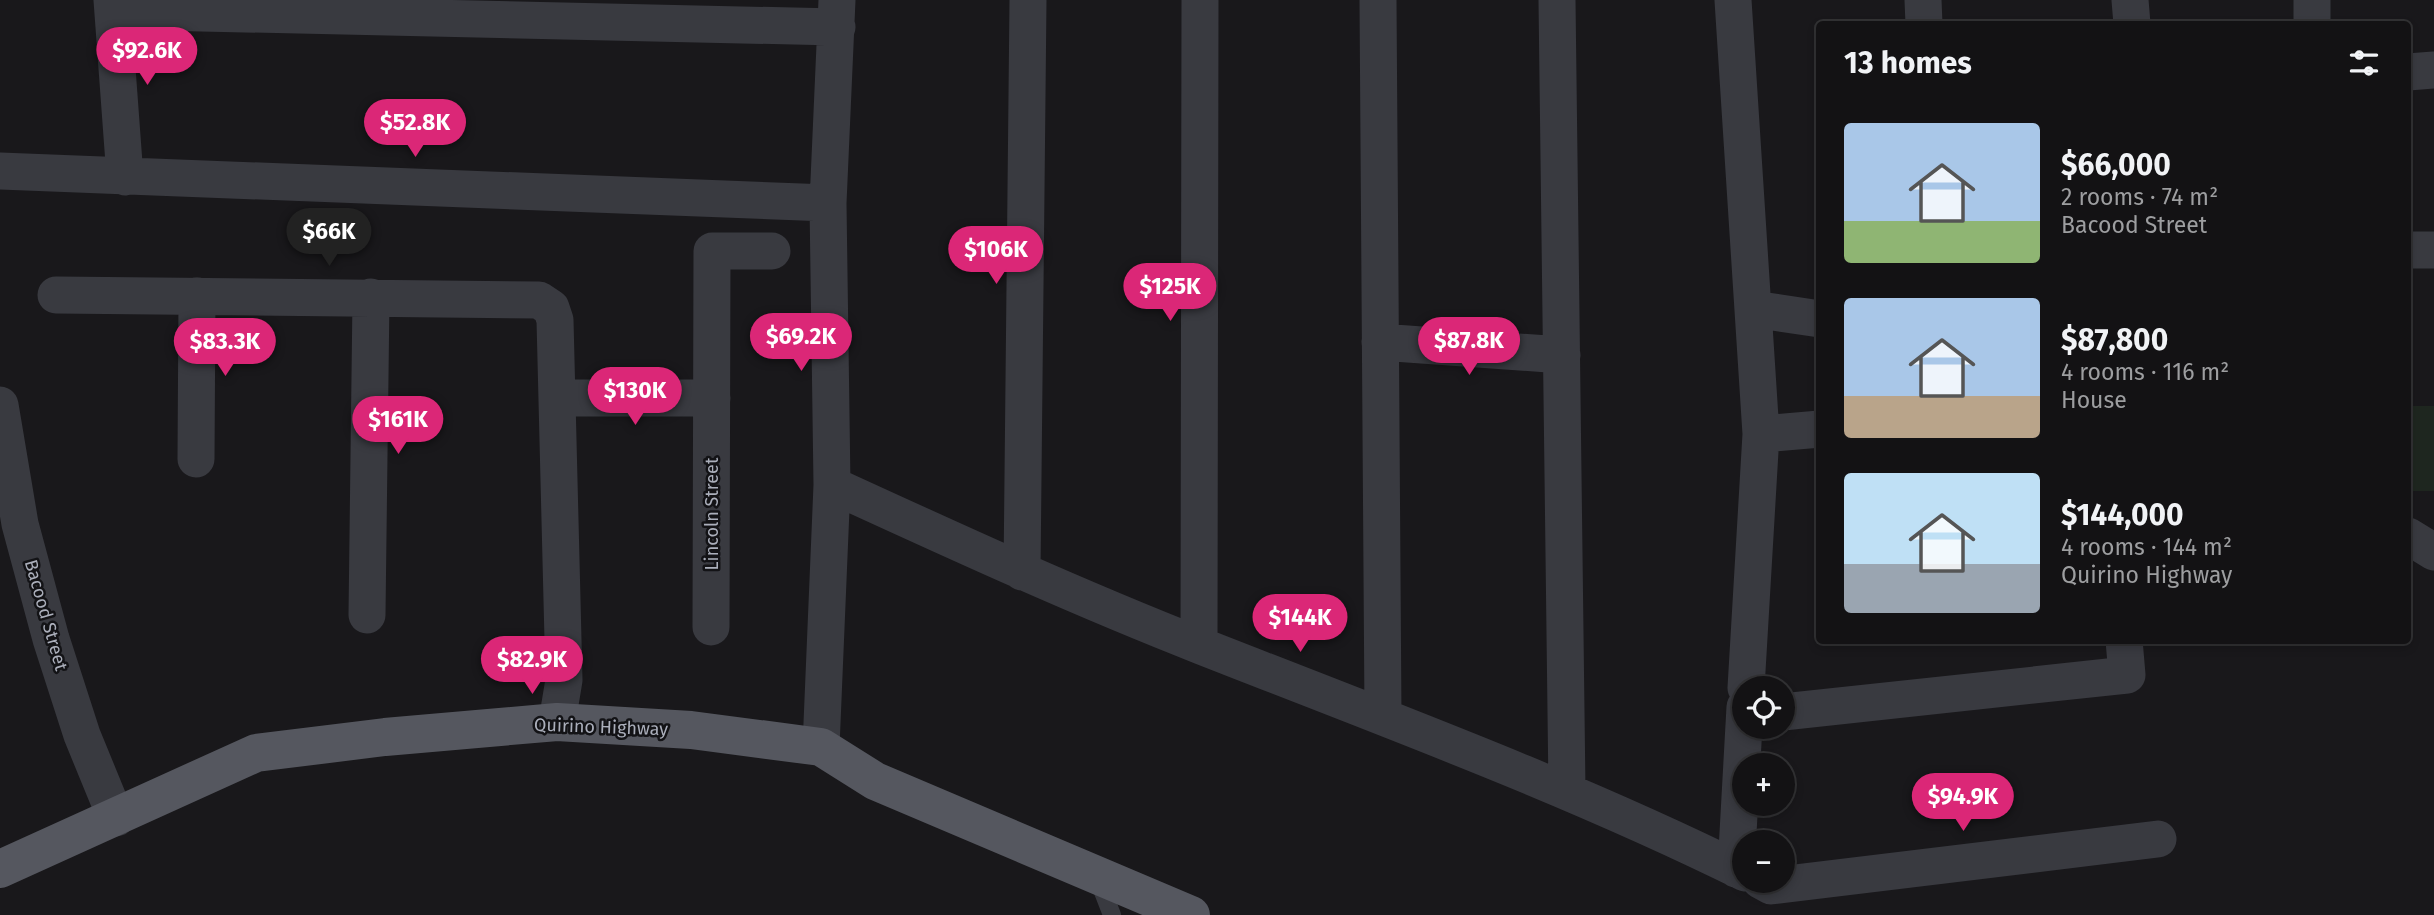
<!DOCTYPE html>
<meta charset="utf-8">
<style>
:root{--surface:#131214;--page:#202022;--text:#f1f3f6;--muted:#9d9ea0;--line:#323234;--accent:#db2777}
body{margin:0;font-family:"Fira Sans",sans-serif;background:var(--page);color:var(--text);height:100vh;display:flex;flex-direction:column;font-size:26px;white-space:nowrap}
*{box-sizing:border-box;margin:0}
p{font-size:23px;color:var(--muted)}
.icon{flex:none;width:38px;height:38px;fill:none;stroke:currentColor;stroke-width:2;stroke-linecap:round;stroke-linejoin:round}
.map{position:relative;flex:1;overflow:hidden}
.side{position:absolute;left:1816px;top:21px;width:595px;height:623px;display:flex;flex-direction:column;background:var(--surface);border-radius:7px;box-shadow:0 4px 10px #0003,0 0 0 2px var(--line)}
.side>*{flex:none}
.fabs{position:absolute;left:1732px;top:676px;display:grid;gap:14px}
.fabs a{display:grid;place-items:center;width:63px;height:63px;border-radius:50%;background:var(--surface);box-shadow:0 4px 10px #0003,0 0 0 2px var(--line);font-size:35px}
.price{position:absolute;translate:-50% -60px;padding:0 16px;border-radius:24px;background:var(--accent);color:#fff;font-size:23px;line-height:46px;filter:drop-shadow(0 2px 4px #0008)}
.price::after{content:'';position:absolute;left:50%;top:42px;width:21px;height:16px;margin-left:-10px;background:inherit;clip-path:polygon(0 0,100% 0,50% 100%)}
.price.selected{background:#222;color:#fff}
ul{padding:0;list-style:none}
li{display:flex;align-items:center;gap:21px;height:175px;padding:0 28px}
li span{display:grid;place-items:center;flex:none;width:196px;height:140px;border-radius:7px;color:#555}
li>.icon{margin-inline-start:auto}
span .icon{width:84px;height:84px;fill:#fffc;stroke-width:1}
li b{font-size:30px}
h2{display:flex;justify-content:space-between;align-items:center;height:84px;padding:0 28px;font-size:30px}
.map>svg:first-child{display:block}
</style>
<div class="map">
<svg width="2434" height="915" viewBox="0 0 2434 915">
<rect width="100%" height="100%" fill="#19181b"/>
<path fill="#1e261f" d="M2408,406H2434V491H2408Z"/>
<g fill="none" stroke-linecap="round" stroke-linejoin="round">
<path stroke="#393a40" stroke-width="18" d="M1098,879L1112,915"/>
<path stroke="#393a40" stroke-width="37" d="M112,0L125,177
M1378,0L1383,716
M1557,0L1567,791
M1733,0L1761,434L1746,688
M1923,0L1924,24
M2130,0L2132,24
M113,11L837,27
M2312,24V0
M2408,72L2434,70
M0,171L828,203
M2408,250H2434
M56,295L539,300L551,308L555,320L564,680L557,722
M1753,309L1820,319
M1380,342L1562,355
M558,398H712
M0,405L20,524L51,639L82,735L116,818
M1761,434L1820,429
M196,459L197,296
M832,485C954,541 1076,597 1201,646C1384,718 1569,786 1745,873
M2408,536L2434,552
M1022,572L1028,0
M367,615L371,297
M711,627L712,251H772
M1199,645L1200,0
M1783,712L2127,675L2124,640
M821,747L832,485L828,203L837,0
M1736,869L1745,707
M1760,880L1771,886L2158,839"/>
<path stroke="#55575f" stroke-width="38" d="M0,869L256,753L385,737L557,722L691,730L821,747L875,781L1191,915"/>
</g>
<g text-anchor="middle" stroke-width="5" stroke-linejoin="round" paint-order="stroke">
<g font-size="18" fill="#abafbb" stroke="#131316">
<text transform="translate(712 514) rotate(-90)" y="6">Lincoln Street</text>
<text transform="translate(46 615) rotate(74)" y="6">Bacood Street</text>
<text transform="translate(601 727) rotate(2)" y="6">Quirino Highway</text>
</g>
</g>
</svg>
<div class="fabs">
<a><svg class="icon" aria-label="locate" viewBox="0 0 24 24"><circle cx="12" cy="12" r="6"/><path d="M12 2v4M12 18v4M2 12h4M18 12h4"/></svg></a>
<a>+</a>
<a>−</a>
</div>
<b class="price" style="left:147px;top:87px">$92.6K</b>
<b class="price" style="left:415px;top:159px">$52.8K</b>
<b class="price selected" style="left:329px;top:268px">$66K</b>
<b class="price" style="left:996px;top:286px">$106K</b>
<b class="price" style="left:1170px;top:323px">$125K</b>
<b class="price" style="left:801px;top:373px">$69.2K</b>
<b class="price" style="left:1469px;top:377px">$87.8K</b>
<b class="price" style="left:225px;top:378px">$83.3K</b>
<b class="price" style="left:635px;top:427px">$130K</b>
<b class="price" style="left:398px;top:456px">$161K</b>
<b class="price" style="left:1300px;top:654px">$144K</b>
<b class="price" style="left:532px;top:696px">$82.9K</b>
<b class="price" style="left:1963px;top:833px">$94.9K</b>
<section class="side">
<h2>13 homes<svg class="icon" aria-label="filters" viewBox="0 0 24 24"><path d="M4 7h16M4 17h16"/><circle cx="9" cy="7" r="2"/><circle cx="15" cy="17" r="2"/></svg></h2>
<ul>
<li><span style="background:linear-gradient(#a9c7e8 70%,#8fb573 0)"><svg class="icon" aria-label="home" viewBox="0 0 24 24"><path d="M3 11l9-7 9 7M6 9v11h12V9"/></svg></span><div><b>$66,000</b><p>2 rooms · 74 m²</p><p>Bacood Street</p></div></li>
<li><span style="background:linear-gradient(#a9c7e8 70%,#b9a48a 0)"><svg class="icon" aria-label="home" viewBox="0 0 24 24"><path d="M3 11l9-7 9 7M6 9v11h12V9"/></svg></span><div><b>$87,800</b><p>4 rooms · 116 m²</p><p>House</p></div></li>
<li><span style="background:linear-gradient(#bfe0f5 65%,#9aa5b1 0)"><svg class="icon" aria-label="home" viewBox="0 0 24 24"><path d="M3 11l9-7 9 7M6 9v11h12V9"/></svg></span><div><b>$144,000</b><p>4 rooms · 144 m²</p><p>Quirino Highway</p></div></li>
</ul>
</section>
</div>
